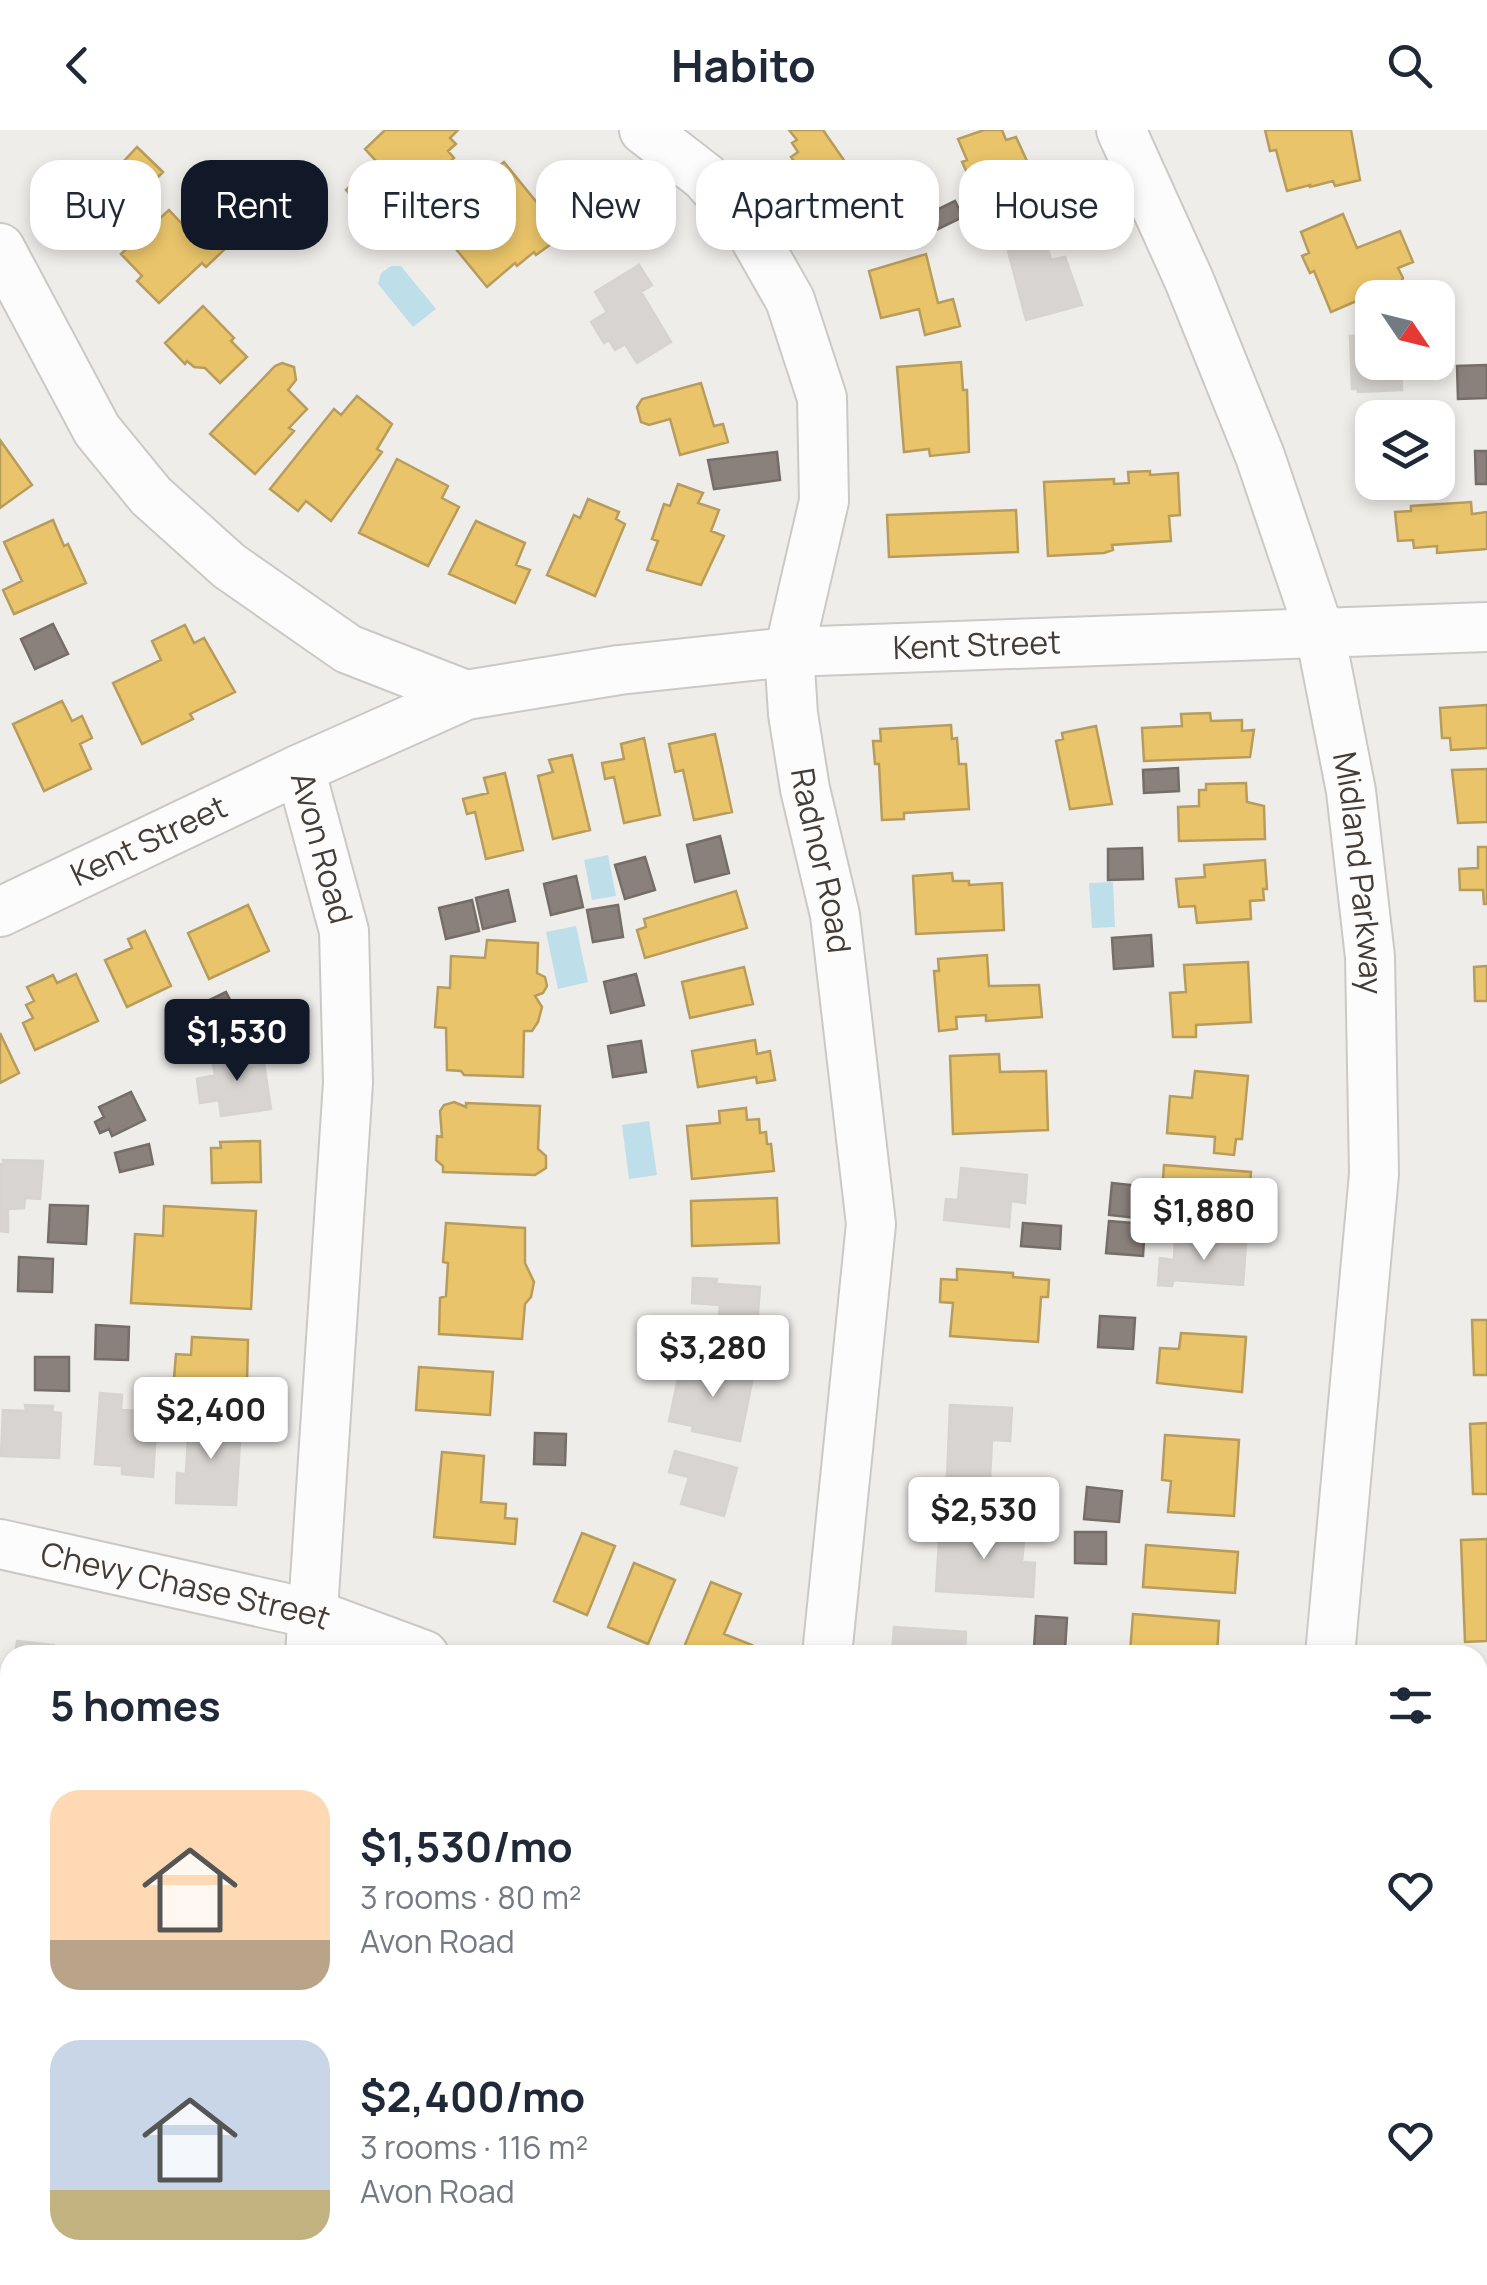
<!DOCTYPE html>
<meta charset="utf-8">
<style>
:root{--surface:#fff;--page:#f6f6f7;--text:#1f2937;--muted:#747a83;--accent:#111827}
body{margin:0;font-family:Manrope,sans-serif;background:var(--page);color:var(--text);height:100vh;display:flex;flex-direction:column;font-size:38px;white-space:nowrap}
*{box-sizing:border-box;margin:0}
p{font-size:32px;color:var(--muted)}
.icon{flex:none;width:55px;height:55px;fill:none;stroke:currentColor;stroke-width:2;stroke-linecap:round;stroke-linejoin:round}
.map{position:relative;flex:1;overflow:hidden}
.sheet{position:absolute;left:0px;top:1515px;width:1488px;height:640px;display:flex;flex-direction:column;background:var(--surface);border-radius:30px 30px 0 0;box-shadow:0 5px 15px #0003}
.sheet>*{flex:none}
.top-card{position:absolute;left:30px;top:30px;width:1428px;height:90px;display:flex;gap:20px}
.needle{width:65px;rotate:125deg}
.tools{position:absolute;left:1355px;top:150px;display:grid;gap:20px}
.tools a{display:grid;place-items:center;width:100px;height:100px;border-radius:20px;background:var(--surface);box-shadow:0 5px 15px #0003;font-size:50px}
.price{position:absolute;translate:-50% -85px;padding:0 22px;border-radius:10px;background:#fff;color:#222;font-size:32px;line-height:65px;filter:drop-shadow(0 2px 5px #0008)}
.price::after{content:'';position:absolute;left:50%;top:60px;width:30px;height:22px;margin-left:-15px;background:inherit;clip-path:polygon(0 0,100% 0,50% 100%)}
.price.selected{background:var(--accent);color:#fff}
ul{padding:0;list-style:none}
li{display:flex;align-items:center;gap:30px;height:250px;padding:0 50px}
li span{display:grid;place-items:center;flex:none;width:280px;height:200px;border-radius:30px;color:#555}
li>.icon{margin-inline-start:auto}
span .icon{width:120px;height:120px;fill:#fffc;stroke-width:1}
li b{font-size:42px}
h2{display:flex;justify-content:space-between;align-items:center;height:120px;padding:0 50px;font-size:42px}
.pill{padding:0 35px;border-radius:30px;background:var(--surface);box-shadow:0 5px 15px #0003;font-size:35px;line-height:90px}
.pill.selected{background:var(--accent);color:#fff}
header{display:flex;justify-content:space-between;align-items:center;height:130px;padding:0 50px;background:var(--surface);font-size:45px;font-weight:700}
.map>svg:first-child{display:block}
</style>
<header><svg class="icon" aria-label="back" viewBox="0 0 24 24"><path d="M15 5l-7 7 7 7"/></svg>Habito<svg class="icon" aria-label="search" viewBox="0 0 24 24"><circle cx="10" cy="10" r="6"/><path d="M15 15l6 6"/></svg></header>
<div class="map">
<svg width="1487" height="2155" viewBox="0 0 1487 2155">
<rect width="100%" height="100%" fill="#efedea"/>
<path fill="#bedee9" d="M391,136H401L436,179L413,197L378,154L381,143Z
M608,725L616,766L592,770L584,730Z
M1113,752L1115,797L1092,798L1089,753Z
M576,796L588,852L558,859L546,802Z
M649,991L657,1045L629,1049L622,995Z"/>
<path fill="#e9c46a" stroke="#b89c5b" stroke-width="2.5" d="M385,0H458L450,8L456,14L448,21L454,28L382,97L346,60L376,31L365,19Z
M789,0H823L855,46L851,50L855,57L826,77L791,27L798,22L792,13L797,10Z
M984,0H1002L1006,10L1016,7L1038,55L984,79L962,32L967,30L958,9Z
M1265,0H1351L1360,50L1335,56L1333,51L1310,57V55L1287,61L1276,20L1270,21Z
M137,17L163,42L116,89L80,53L97,36L109,47Z
M504,32L547,85L563,79L570,88L569,101L536,125L534,122L517,136L515,133L487,157L433,91Z
M169,80L201,114L212,103L226,118L206,137L202,133L159,173L137,151L142,146L121,124Z
M1343,84L1357,118L1400,101L1413,132L1398,138L1403,148L1397,159L1388,163L1382,160L1331,182L1314,141L1310,143L1302,126L1309,123L1301,102Z
M926,124L938,173L953,169L960,196L925,205L919,179L881,188L869,141Z
M203,176L234,208L231,211L247,227L220,253L205,238L194,237L187,231L185,234L165,213Z
M961,232L963,260H967L969,322L930,326L929,319L904,322L897,237Z
M282,233L294,237L296,250L288,260L307,279L289,298L294,301L255,344L210,304L275,236Z
M701,253L714,296L723,294L728,312L680,325L670,289L649,295L641,292L637,277L642,269Z
M357,266L392,294L377,319L382,322L331,391L306,371L298,381L270,359L334,279L341,285Z
M0,310L32,355L0,378Z
M397,329L448,356L442,368L459,377L428,436L359,403Z
M1150,341V345L1178,343L1180,385L1169,386L1171,411L1112,415L1113,420L1104,423L1048,426L1044,352L1114,349V354L1129,353L1128,342Z
M678,354L703,363L698,373L719,380L711,401L724,406L701,455L647,440L658,411L652,409L664,374L670,376Z
M588,369L619,382L616,389L625,394L595,466L547,445L574,385L580,388Z
M1471,372L1472,384L1487,382V419L1437,423V416L1414,418L1413,410L1398,411L1395,382L1411,381V376Z
M1016,380L1018,422L889,427L887,385Z
M53,390L64,416L68,414L86,453L14,484L3,460L22,451L4,412Z
M476,391L525,413L516,435L530,440L515,473L449,444Z
M185,495L194,513L204,508L235,562L190,584L193,589L142,614L113,553L161,530L152,511Z
M62,571L72,591L82,586L92,608L80,614L91,639L44,661L13,594Z
M1487,575V618L1451,620L1450,608H1442L1440,578Z
M1210,583L1211,591L1242,590V601L1254,600L1250,627L1144,631L1142,598L1182,596L1181,584Z
M951,595L952,609L957,608L959,634H966L969,679L904,683V689L882,690L879,634H875L873,611H881L880,599Z
M1096,596L1112,674L1070,679L1056,611L1063,609L1062,603Z
M715,604L732,682L694,690L683,640L675,642L669,614Z
M644,608L660,685L624,693L614,647L605,649L602,633L624,629L621,614Z
M572,625L590,700L553,709L538,646L553,642L549,630Z
M1487,639V692L1458,693L1452,640Z
M505,643L523,720L486,729L475,682L467,684L463,669L488,663L484,648Z
M1246,653L1247,672L1264,676L1265,709L1179,711L1178,677L1199,676V660H1206V654Z
M1478,717H1487V774H1484L1483,760H1460L1459,739L1478,738Z
M1265,730L1267,759H1263L1264,770L1250,771L1251,789L1197,793L1195,776L1179,777L1176,749L1205,747L1204,735Z
M952,743L953,751H969V755L1002,753L1004,800L916,804L913,746Z
M736,761L747,798L645,828L637,800L646,797L644,789Z
M248,775L269,821L209,849L188,803Z
M145,801L171,856L127,877L105,830L132,818L128,809Z
M487,810L538,813L537,843L545,847L547,856L543,863L535,866L542,877L538,892L532,901H524L523,947L464,945L461,941L447,940L446,898L435,897L438,857L450,858L451,826L485,828Z
M987,825L989,856L1039,855L1042,887L986,891V885L956,887L957,899L939,901L934,841H939L938,829Z
M1248,832L1251,892L1196,895V907H1173L1170,863L1186,862L1184,835Z
M1487,836V871H1475L1474,837Z
M744,837L753,874L690,888L682,852Z
M76,844L98,891L35,920L23,893L33,888L26,875L34,871L27,857L53,845L57,853Z
M0,903L19,943L0,953Z
M755,910L757,924L770,921L775,950L757,953L756,947L698,957L692,921Z
M999,924L1000,942L1046,941L1048,1000L953,1004L950,926Z
M1195,941L1248,946L1242,1009H1236L1234,1025L1214,1023L1215,1007L1167,1003L1170,966L1192,968Z
M454,972L466,977V973L540,976L538,1019L546,1026V1038L535,1045L443,1042V1036L436,1030L437,1006L442,1007L440,981L444,975Z
M746,978L747,990L759,989L760,1003L766,1002L767,1014H771L774,1041L692,1049L687,996L720,993L719,981Z
M260,1011L261,1052L212,1053L211,1018H221L220,1012Z
M1164,1035L1251,1042L1248,1082L1177,1078L1178,1067L1162,1066Z
M777,1068L779,1113L692,1116L691,1071Z
M164,1076L256,1081L251,1179L131,1173L135,1104L163,1106Z
M446,1093L525,1098V1133L534,1152L531,1167L525,1174L522,1209L439,1204L440,1168L446,1166L448,1133L443,1132Z
M957,1139L1013,1143V1147L1049,1150L1048,1167H1041L1038,1212L950,1206L953,1173L940,1172L941,1149L957,1150Z
M1472,1190H1487V1245H1474Z
M1181,1203L1246,1207L1242,1262L1157,1253L1160,1218L1179,1219Z
M192,1207L248,1210L247,1252L174,1248L176,1224L191,1225Z
M419,1237L493,1242L490,1285L416,1280Z
M1487,1293V1364H1473L1470,1294Z
M1165,1305L1239,1310L1234,1386L1168,1382L1171,1351L1162,1350Z
M442,1322L484,1326L481,1372L506,1374L505,1388L517,1389L515,1414L434,1407Z
M582,1403L615,1416L587,1485L554,1471Z
M1487,1409V1511L1465,1512L1461,1410Z
M1146,1415L1238,1422L1235,1463L1143,1457Z
M634,1433L675,1450L648,1514L608,1497Z
M711,1452L741,1464L724,1504L752,1515L750,1525H691L682,1522Z
M1133,1484L1219,1491L1217,1525L1130,1523Z
M1478,1852L1485,1853L1487,1913L1478,1912Z
M1478,2003H1487V2031H1478V2043Z
M313,2145H395L393,2155H317L312,2152Z
M795,2145H819L854,2155H792Z
M1145,2145L1170,2146L1169,2155H1110V2150L1144,2153Z
M1403,2145L1456,2147V2155H1403Z"/>
<path fill="#8a817c" stroke="#756d67" stroke-width="2.5" d="M955,71L963,87L936,100L928,84Z
M1487,235V268L1458,269L1457,236Z
M1475,321H1487V354H1476Z
M777,322L780,350L714,359L708,330Z
M53,494L68,524L35,539L21,509Z
M1178,638L1179,661L1144,663L1143,640Z
M720,706L729,743L695,752L687,715Z
M1142,718L1143,749L1108,750V719Z
M645,727L655,760L625,769L615,735Z
M576,746L583,777L551,785L544,754Z
M508,760L515,791L483,799L476,768Z
M472,770L479,801L446,809L439,778Z
M618,775L623,807L593,812L587,780Z
M1151,805L1153,836L1114,839L1112,808Z
M636,844L644,875L611,883L604,852Z
M226,862L242,893L211,907L197,876Z
M641,911L646,942L613,947L608,916Z
M131,962L145,990L112,1006L109,999L100,1003L95,992L104,987L99,977Z
M149,1014L153,1034L120,1042L115,1023Z
M1112,1053L1150,1057L1147,1089L1109,1085Z
M50,1075L88,1076L86,1114L48,1112Z
M1109,1091L1145,1094L1143,1126L1106,1123Z
M1023,1093L1061,1096L1060,1119L1021,1116Z
M19,1127L53,1129L52,1162L18,1161Z
M1100,1186L1135,1188L1133,1219L1098,1217Z
M96,1195L129,1197L128,1230L95,1229Z
M35,1227H69V1261L35,1260Z
M535,1303L566,1304L565,1335L534,1334Z
M1087,1357L1122,1361L1119,1392L1084,1389Z
M1075,1402H1106V1434L1075,1433Z
M1036,1486L1067,1488L1065,1520L1034,1518Z
M0,1613L10,1614V1648L0,1647Z
M0,1777L10,1778V1813L0,1812Z
M0,1860L10,1861V1889L0,1888Z
M935,2145H959L971,2149L969,2155H932Z"/>
<path fill="#d7d4d1" stroke="#d7d4d0" stroke-width="2.5" d="M1042,97L1051,130L1065,127L1082,175L1026,190L1005,109Z
M639,135L652,155L641,162L671,212L637,233L625,214L615,220L609,210L604,213L591,192L607,182L595,162Z
M1372,205V232H1401L1402,260L1358,262V259H1352L1350,206Z
M262,921L271,979L221,986L219,970L200,973L197,949L215,945L212,929Z
M3,1030L43,1031L40,1069L25,1068L24,1078L8,1079V1102L0,1101V1034H4Z
M961,1038L1027,1045L1025,1073L1011,1071L1009,1097L944,1090L946,1069L958,1070Z
M1175,1110L1246,1114L1243,1155L1173,1150L1172,1156L1158,1155L1160,1128L1174,1130Z
M693,1148L717,1149L716,1154L760,1157L756,1209L717,1207L720,1175L692,1173Z
M705,1232L754,1242L740,1311L692,1301L693,1296L669,1291L681,1235L703,1240Z
M100,1263L122,1265L121,1280L157,1282L153,1347L122,1344V1336L95,1334Z
M25,1275L53,1276L52,1282L61,1283L59,1328L1,1326L3,1280L26,1281Z
M950,1275L1012,1278L1010,1311L992,1310L990,1350L947,1348Z
M199,1278L233,1280L232,1311H240L236,1375L176,1373L177,1343L186,1344L188,1307L197,1308Z
M675,1321L737,1338L724,1386L681,1374L689,1347L669,1342Z
M940,1395L1025,1400L1022,1432L1035,1433L1033,1467L936,1461Z
M894,1497L966,1502L965,1525H892Z
M17,1511L54,1515L53,1525H15Z
M1478,1603H1486L1481,1687H1478Z
M70,2145H144L143,2155H99L70,2149Z
M529,2145H603L625,2152L624,2155H562Z"/>
<g fill="none" stroke-linecap="round" stroke-linejoin="round">
<defs>
<g id="minor">
<path id="s1" d="M644,0L705,47L749,98L790,170L822,268L824,371L789,522L793,584L805,659L835,785L871,1094L827,1525"/>
<path id="s2" d="M1121,0L1189,150L1260,326L1320,503L1351,661L1370,827L1374,1044L1330,1525"/>
<path d="M0,118L97,300L151,366L229,436L348,519L466,565"/>
<path id="s3" d="M300,639L344,801L348,953L310,1525"/>
<path id="s4" d="M0,782L300,639L466,565L619,540L789,522L1487,497"/>
<path id="s5" d="M0,1414L313,1484L424,1525"/>
<path d="M1478,1776H1487"/>
<path d="M228,2155L229,2145"/>
<path d="M697,2155L699,2145"/>
<path d="M1282,2155L1283,2145"/>
</g>
</defs>
<use href="#minor" stroke="#cbc9c6" stroke-width="52"/>
<use href="#minor" stroke="#fdfcfc" stroke-width="48"/>
</g>
<g text-anchor="middle" stroke-width="10" stroke-linejoin="round" paint-order="stroke">
<g font-size="32" fill="#443d37" stroke="#fff">
<text dy="11" stroke="none"><textPath href="#s4" startOffset="1028">Kent Street</textPath></text>
<text dy="11" stroke="none"><textPath href="#s4" startOffset="165">Kent Street</textPath></text>
<text dy="11" stroke="none"><textPath href="#s3" startOffset="82">Avon Road</textPath></text>
<text dy="11" stroke="none"><textPath href="#s1" startOffset="800">Radnor Road</textPath></text>
<text dy="11" stroke="none"><textPath href="#s2" startOffset="785">Midland Parkway</textPath></text>
<text dy="11" stroke="none"><textPath href="#s5" startOffset="190">Chevy Chase Street</textPath></text>
</g>
</g>
</svg>
<div class="tools">
<a><svg class="needle" viewBox="-14 -14 28 28"><path d="M0-13l5 13h-10z" fill="#e53935"/><path d="M0 13l5-13h-10z" fill="#747a83"/></svg></a>
<a><svg class="icon" aria-label="layers" viewBox="0 0 24 24"><path d="M12 4l9 5-9 5-9-5zM3 14l9 5 9-5"/></svg></a>
</div>
<b class="price selected" style="left:237px;top:954px">$1,530</b>
<b class="price" style="left:1204px;top:1133px">$1,880</b>
<b class="price" style="left:713px;top:1270px">$3,280</b>
<b class="price" style="left:211px;top:1332px">$2,400</b>
<b class="price" style="left:984px;top:1432px">$2,530</b>
<div class="top-card">
<a class="pill">Buy</a>
<a class="pill selected">Rent</a>
<a class="pill">Filters</a>
<a class="pill">New</a>
<a class="pill">Apartment</a>
<a class="pill">House</a>
</div>
<section class="sheet">
<h2>5 homes<svg class="icon" aria-label="filters" viewBox="0 0 24 24"><path d="M4 7h16M4 17h16"/><circle cx="9" cy="7" r="2"/><circle cx="15" cy="17" r="2"/></svg></h2>
<ul>
<li><span style="background:linear-gradient(#ffd9b3 75%,#b9a48a 0)"><svg class="icon" aria-label="home" viewBox="0 0 24 24"><path d="M3 11l9-7 9 7M6 9v11h12V9"/></svg></span><div><b>$1,530/mo</b><p>3 rooms · 80 m²</p><p>Avon Road</p></div><svg class="icon" aria-label="heart" viewBox="0 0 24 24"><path d="M12 20l-8-8c-3-5 5-10 8-4 3-6 11-1 8 4z"/></svg></li>
<li><span style="background:linear-gradient(#c9d6e8 75%,#c2b280 0)"><svg class="icon" aria-label="home" viewBox="0 0 24 24"><path d="M3 11l9-7 9 7M6 9v11h12V9"/></svg></span><div><b>$2,400/mo</b><p>3 rooms · 116 m²</p><p>Avon Road</p></div><svg class="icon" aria-label="heart" viewBox="0 0 24 24"><path d="M12 20l-8-8c-3-5 5-10 8-4 3-6 11-1 8 4z"/></svg></li>
</ul>
</section>
</div>
